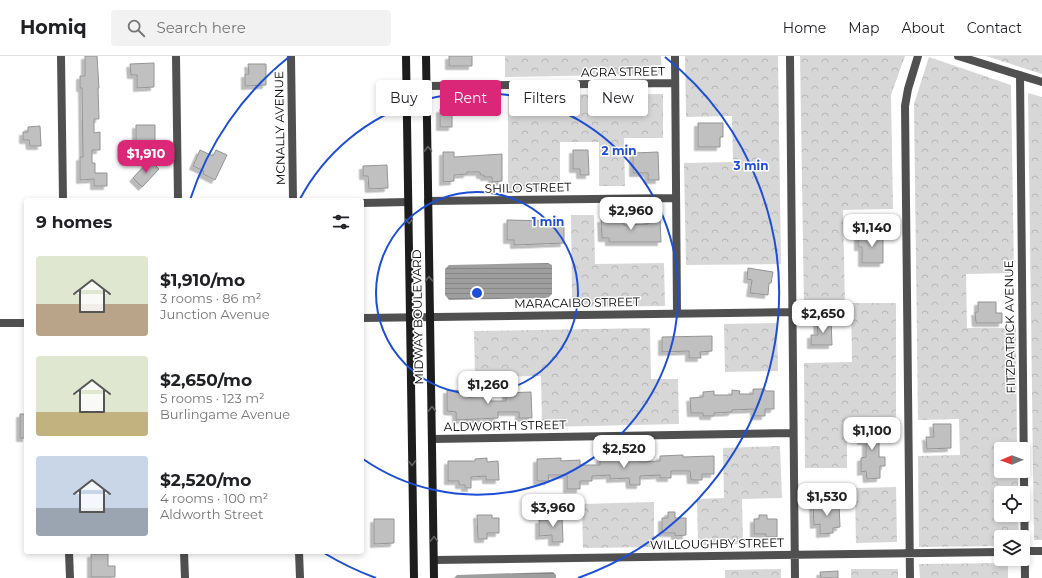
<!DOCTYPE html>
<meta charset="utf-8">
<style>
:root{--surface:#fff;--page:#f2f2f2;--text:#202124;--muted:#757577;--line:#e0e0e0;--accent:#db2777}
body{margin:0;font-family:Montserrat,sans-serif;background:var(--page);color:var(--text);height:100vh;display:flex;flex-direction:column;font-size:15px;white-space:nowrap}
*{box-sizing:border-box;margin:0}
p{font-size:13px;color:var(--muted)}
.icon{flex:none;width:22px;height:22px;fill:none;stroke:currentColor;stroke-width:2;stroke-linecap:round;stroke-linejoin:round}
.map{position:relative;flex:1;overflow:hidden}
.details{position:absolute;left:24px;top:142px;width:340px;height:356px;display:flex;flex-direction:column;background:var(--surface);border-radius:4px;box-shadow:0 2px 6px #0003}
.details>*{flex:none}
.hud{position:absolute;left:376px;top:24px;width:380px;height:36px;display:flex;gap:8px}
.needle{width:26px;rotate:269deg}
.buttons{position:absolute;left:994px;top:386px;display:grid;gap:8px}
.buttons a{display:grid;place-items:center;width:36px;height:36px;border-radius:4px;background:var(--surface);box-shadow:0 2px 6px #0003;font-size:20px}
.price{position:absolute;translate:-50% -34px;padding:0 9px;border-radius:8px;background:#fff;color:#222;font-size:13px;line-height:26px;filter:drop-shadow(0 1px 2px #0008)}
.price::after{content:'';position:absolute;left:50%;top:24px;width:12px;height:9px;margin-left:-6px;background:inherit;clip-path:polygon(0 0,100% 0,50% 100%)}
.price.selected{background:var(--accent);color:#fff}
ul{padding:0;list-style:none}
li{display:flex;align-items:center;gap:12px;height:100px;padding:0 12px}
li span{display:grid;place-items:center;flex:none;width:112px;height:80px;border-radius:4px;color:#555}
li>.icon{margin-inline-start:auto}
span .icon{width:48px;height:48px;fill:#fffc;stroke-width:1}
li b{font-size:17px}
h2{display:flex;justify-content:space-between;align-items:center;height:48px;padding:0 12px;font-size:17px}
.pill{padding:0 14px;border-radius:4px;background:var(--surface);box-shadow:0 2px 6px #0003;font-size:14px;line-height:36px}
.pill.selected{background:var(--accent);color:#fff}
header{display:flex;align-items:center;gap:24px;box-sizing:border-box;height:56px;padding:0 20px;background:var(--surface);border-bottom:1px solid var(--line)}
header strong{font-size:19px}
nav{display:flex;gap:22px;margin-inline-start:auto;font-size:14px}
.search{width:280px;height:36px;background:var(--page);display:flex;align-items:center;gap:10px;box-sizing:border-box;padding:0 14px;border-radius:4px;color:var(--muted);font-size:15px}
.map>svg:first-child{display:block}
</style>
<header>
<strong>Homiq</strong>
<div class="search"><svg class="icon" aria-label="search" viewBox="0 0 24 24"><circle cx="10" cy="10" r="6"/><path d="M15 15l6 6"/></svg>Search here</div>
<nav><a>Home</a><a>Map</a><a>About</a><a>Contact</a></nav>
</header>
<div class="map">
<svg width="1042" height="522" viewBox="0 0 1042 522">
<defs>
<pattern id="forest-crowns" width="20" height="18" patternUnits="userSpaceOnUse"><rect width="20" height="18" fill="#d7d7d7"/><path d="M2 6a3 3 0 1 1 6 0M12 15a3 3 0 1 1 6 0" fill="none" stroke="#b7b7b7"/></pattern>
<pattern id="water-rules" width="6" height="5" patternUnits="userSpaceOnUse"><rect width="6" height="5" fill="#9e9e9e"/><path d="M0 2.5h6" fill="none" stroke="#868686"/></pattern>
<filter id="shadow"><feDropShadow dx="-3.5" dy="3.5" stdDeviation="0" flood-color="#0004"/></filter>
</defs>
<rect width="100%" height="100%" fill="#fff"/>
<path fill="url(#forest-crowns)" d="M505,0H661L662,18L505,21Z
M685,0H778L781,208L686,209L684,107L733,106L732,60L686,61Z
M800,0H905L891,39L893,153L843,154L845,251L804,252Z
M986,0H1042V18Z
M929,1L1011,29L1014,217L966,218L967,272H1016L1017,393H1001V415H1018V437H1001V459H1018L1019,481H1001V490L919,491L918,400L960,399L959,363L918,364L914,48Z
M1028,37L1042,41V484H1034Z
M663,38V82H624L625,130H599V86H560V134L508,135V39Z
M571,159H594L595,208L664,207L665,250L572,251Z
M851,247H896V364H847V412H805L804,307L852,306Z
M777,267L778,315L725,316L724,268Z
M650,272L651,323H678L679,368L542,371L541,320L475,321L474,275Z
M780,390L782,442L742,443L743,488L698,489L697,443L724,442L723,392Z
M896,431L897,486L856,487L855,432Z
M654,446V491L583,492L582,448Z
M1008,507V522H920L919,508Z
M781,513V522H725V514Z
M851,513H898V522H851Z"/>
<path fill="url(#water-rules)" d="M548,207L552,209V238L548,242L449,244L445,239V213L449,209Z
M553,516L556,519V522H454L457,519Z"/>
<path fill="#c0c0c0" stroke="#949494" filter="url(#shadow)" d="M85,0H97L99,32H98L99,63H94V77L100,76V94H92V107H95V117H107V130H94V123L80,124V101H83L82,32H80V20H85Z
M449,0H472V10H449Z
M154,7V31L137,32V19H131L130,8Z
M248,8H266V29L245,30V18H249Z
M440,53H452V71H440Z
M698,67H723V81H720V91H698Z
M136,69H155V91L136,92Z
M40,70L41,90H30L29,84H23V76H28V71Z
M200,94L213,100L216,94L227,99L215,124L203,118L204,115L193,110Z
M573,94H588L589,119H580V113H573Z
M443,96H454V101L502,98V125L492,126V121H484V119H480V116H467V118L454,119V125L443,126Z
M658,96L659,124H648V117H633V97Z
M150,104L159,113L142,131L133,122Z
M387,109L388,132L369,133L368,120H363V110Z
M648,162H660L661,186H609V182H602L601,163H624V169L648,168Z
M507,164L551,165V171H564V187L514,189V184H507Z
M867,177H883V207H862V191H858V180H867Z
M748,212L773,216L771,227H769L768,239L750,237L752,224L747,223Z
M978,246H996V257H1002V267H976L975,256H978Z
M817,264H831L832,289H811V279H818Z
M712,280V295L700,296L701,302H689V295L662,296V281Z
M753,333H765V335H774V353H765V360H754V353L732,354V356L714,357V360H703V357H691L690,342L703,341V336L714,335V339H732V334L740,335L739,338H753Z
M447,334L468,335V341L491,340V345H506V337L531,336L532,362H519V356H498V362L456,364V356L447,355Z
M20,358H26V382H20Z
M933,368H951V392L927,393L926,381H934Z
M861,370H885V378H879V401H885V410H880V422L867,423L866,415L861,416V402L866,401V385H861Z
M683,399V401L714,400V418H702V424H691L690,415H671V422H660V419L640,420V429H630L629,422L610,423V419L592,420V425H580V433H567V419H548L549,425H537V403L561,402V405L580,404V409H600V402H611V404H640V406L660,405V400Z
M487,402V406L498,405L499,424H486V420L471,421V432H465V429H459V425H448V405H475V403Z
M839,448L840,471L833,472V477L820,478V468L814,469L813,449Z
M668,456H675V462H686V479L675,480V477H662V462H668Z
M562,457L563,486H552V479L539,480V464H551V458Z
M477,459H492V462H499V477H487V483H478Z
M759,459H767V463H777V481H766V478H754V463H759Z
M374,463H394V487L374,488Z
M91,498H108V510H115V521H91Z
M838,515V522H821L820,516Z"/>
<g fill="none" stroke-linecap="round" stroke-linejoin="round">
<path stroke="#505050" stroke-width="8" d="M61,0L63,144
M176,0L178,144
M291,0L293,144
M675,0L677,257
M790,0L795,522
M958,0L1042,26
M1020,19L1025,522
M427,30L675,27
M428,145L676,142
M362,147L408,146
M362,262L792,256
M0,267H26
M432,383L793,377
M1023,495H1042
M69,496L70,522
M184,496L185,522
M299,496L300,522
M434,504L1001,496
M910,522L905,50L908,33L918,0"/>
<path stroke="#1d1d1d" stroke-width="8" d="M406,0L414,522
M426,0L434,522"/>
</g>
<defs><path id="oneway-chevron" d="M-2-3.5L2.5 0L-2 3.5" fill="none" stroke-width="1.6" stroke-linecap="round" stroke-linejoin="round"/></defs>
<g stroke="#616161">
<use href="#oneway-chevron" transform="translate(428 93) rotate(-91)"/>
<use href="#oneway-chevron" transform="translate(409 165) rotate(89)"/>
<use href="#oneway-chevron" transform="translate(429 223) rotate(-91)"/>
<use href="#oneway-chevron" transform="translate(432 353) rotate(-91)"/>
<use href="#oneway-chevron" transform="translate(412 407) rotate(89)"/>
<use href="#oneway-chevron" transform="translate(434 483) rotate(-91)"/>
</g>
<g fill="none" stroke="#1d4ed8" stroke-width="2">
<circle cx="477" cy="237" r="101"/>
<path d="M300 143A201 201 0 1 1 363 403"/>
<path d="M376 522A302 302 0 0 1 324 497M190 144A302 302 0 0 1 289 1M665 1A302 302 0 0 1 578 522"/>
</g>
<g text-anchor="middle" stroke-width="3" stroke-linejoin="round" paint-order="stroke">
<g font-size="12" fill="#000" stroke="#fff">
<text transform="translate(623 16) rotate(-1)" y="4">AGRA STREET</text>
<text transform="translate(280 72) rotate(-91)" y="4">MCNALLY AVENUE</text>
<text transform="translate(528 132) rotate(-1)" y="4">SHILO STREET</text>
<text transform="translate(577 247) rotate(-1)" y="4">MARACAIBO STREET</text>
<text transform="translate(418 261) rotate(-91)" y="4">MIDWAY BOULEVARD</text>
<text transform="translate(1010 271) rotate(-91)" y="4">FITZPATRICK AVENUE</text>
<text transform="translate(505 370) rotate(-1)" y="4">ALDWORTH STREET</text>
<text transform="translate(717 488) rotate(-1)" y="4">WILLOUGHBY STREET</text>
</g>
</g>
<circle cx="477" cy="237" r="6" fill="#1d4ed8" stroke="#fff" stroke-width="2"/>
<g font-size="12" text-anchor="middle" font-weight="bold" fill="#1d4ed8" stroke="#fff" stroke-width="3" stroke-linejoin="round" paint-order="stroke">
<text x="619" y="99">2 min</text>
<text x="751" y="114">3 min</text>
<text x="548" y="170">1 min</text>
</g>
</svg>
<div class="buttons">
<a><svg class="needle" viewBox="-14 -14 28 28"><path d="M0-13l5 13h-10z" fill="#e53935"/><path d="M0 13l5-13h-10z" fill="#757577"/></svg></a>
<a><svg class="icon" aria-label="locate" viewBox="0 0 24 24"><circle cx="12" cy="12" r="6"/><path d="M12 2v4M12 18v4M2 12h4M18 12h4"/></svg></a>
<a><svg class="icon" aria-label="layers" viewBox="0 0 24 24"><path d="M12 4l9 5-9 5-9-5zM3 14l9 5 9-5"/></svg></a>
</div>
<b class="price selected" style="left:146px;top:118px">$1,910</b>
<b class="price" style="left:631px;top:175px">$2,960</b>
<b class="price" style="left:872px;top:192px">$1,140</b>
<b class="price" style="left:823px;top:278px">$2,650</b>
<b class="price" style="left:488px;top:349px">$1,260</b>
<b class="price" style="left:872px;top:395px">$1,100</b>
<b class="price" style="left:624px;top:413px">$2,520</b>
<b class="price" style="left:827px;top:461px">$1,530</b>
<b class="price" style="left:553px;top:472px">$3,960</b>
<div class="hud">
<a class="pill">Buy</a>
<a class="pill selected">Rent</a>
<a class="pill">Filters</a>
<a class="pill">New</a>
</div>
<section class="details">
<h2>9 homes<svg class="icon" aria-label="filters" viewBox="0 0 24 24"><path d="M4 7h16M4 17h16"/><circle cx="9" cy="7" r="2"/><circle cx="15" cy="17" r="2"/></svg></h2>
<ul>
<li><span style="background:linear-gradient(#dfe7d0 60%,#b9a48a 0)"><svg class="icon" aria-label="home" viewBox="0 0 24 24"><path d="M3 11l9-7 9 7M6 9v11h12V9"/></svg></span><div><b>$1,910/mo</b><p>3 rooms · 86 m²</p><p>Junction Avenue</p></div></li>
<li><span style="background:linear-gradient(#dfe7d0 70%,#c2b280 0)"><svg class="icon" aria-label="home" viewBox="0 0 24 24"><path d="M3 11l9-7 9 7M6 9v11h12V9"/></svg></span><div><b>$2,650/mo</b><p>5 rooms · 123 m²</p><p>Burlingame Avenue</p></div></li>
<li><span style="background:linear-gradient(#c9d6e8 65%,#9aa5b1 0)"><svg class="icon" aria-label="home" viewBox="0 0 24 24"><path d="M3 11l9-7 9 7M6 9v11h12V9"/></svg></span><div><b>$2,520/mo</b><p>4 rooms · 100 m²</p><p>Aldworth Street</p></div></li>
</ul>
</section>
</div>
